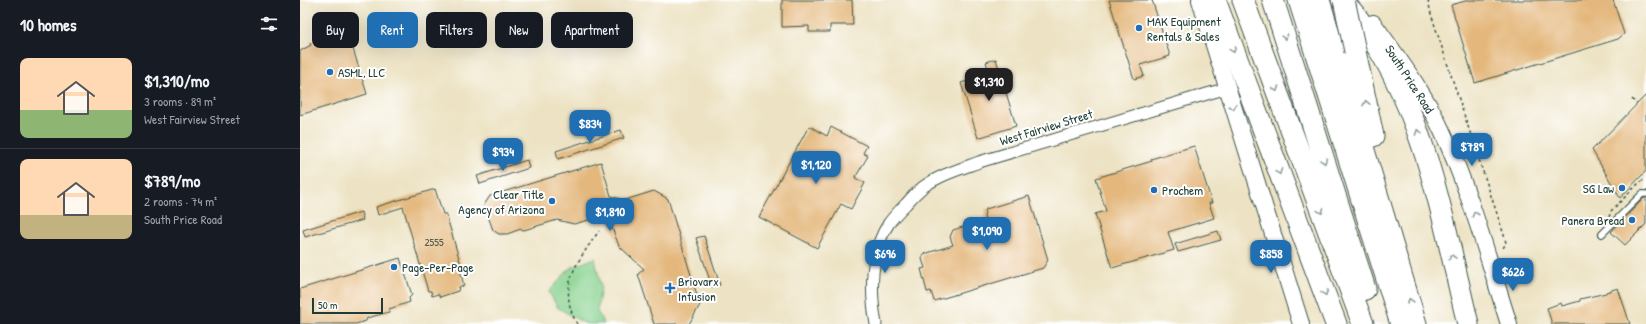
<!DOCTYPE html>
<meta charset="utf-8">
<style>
:root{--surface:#171b24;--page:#242831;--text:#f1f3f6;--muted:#9ea1a6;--line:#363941;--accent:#1f6fb2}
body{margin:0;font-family:"Patrick Hand",sans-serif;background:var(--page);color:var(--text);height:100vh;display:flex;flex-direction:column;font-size:15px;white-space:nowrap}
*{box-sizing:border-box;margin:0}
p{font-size:13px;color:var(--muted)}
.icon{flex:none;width:22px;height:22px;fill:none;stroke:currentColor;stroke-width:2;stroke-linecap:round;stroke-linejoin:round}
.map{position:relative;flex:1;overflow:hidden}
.panel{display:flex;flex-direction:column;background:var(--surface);width:300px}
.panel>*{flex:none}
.hud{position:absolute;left:12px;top:12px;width:380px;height:36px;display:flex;gap:8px}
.scale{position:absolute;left:12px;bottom:10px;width:71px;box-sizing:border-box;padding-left:4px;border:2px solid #1f3d34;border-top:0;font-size:11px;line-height:14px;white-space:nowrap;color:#1f3d34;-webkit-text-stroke:3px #fff;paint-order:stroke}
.price{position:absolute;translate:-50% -34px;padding:0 9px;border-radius:8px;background:var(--accent);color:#fff;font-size:13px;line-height:26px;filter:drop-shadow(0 1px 2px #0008)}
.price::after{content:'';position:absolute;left:50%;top:24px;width:12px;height:9px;margin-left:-6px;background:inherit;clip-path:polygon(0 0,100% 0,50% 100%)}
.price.selected{background:#222;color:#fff}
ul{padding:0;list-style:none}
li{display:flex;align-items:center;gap:12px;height:100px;padding:0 20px}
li+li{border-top:1px solid var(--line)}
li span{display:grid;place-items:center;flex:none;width:112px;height:80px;border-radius:8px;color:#555}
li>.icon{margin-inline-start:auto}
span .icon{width:48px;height:48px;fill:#fffc;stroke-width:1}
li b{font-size:17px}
h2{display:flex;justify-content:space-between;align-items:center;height:48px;padding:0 20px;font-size:17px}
.pill{padding:0 14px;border-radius:8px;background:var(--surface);box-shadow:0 4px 16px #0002;font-size:14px;line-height:36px}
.pill.selected{background:var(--accent);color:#fff}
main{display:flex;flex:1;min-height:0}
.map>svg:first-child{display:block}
</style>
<main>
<section class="panel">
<h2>10 homes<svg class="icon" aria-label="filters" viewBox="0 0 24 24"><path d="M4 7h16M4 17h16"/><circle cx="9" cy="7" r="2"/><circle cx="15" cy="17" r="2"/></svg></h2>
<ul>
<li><span style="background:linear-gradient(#ffd9b3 65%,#8fb573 0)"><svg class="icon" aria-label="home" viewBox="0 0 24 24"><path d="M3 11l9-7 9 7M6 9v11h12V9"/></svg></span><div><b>$1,310/mo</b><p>3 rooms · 89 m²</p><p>West Fairview Street</p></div></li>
<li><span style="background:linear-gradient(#ffd9b3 70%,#c2b280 0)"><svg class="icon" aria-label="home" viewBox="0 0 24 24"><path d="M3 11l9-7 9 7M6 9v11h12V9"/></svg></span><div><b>$789/mo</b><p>2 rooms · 74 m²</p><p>South Price Road</p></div></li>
</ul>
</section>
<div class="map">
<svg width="1346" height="324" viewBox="0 0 1346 324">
<rect width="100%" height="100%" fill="#fff"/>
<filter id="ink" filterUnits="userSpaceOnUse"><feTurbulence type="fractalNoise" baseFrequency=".025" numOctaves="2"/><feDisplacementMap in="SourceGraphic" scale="8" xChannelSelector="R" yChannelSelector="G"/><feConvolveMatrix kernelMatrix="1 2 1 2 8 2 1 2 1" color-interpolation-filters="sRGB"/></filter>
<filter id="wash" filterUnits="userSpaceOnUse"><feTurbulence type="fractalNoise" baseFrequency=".012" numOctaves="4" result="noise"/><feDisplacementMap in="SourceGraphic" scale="16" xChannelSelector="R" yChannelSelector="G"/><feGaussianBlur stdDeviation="0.9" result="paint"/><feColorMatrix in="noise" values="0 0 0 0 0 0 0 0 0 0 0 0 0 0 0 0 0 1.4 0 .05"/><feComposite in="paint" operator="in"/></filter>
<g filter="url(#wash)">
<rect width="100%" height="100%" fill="#ede3c4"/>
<path fill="#87d28e" stroke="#538861" d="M295,258L301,287L297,311L304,324H286L258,308L249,292L270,268Z"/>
<g id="blocks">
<path fill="#e4b87d" d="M482,0H552L553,25H530V32H509V26L482,27Z
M809,0H852L870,56L840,65L844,76L834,79Z
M1169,0H1313L1324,34L1318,39L1175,83L1151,5Z
M42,35V37L49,36L67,94L0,115V51L11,45L10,43L34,36L35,38Z
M696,59L716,126L678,138L661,83L690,74L686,62Z
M1346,95V171L1320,198L1292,150Z
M509,126L527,136L531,127L567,146L563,153L568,156L555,178L565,183L551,209L541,204L517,248L459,217Z
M321,130L324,138L258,159L256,151Z
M894,146L912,203H909L914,218L868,232L874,250L812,268L795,214L806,211L796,178L852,161L851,159Z
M227,160L229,168L180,184L177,176Z
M301,162L311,196L325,200L354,191L368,199L400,305L389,324H354L338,274L344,269L319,246L308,217L290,213L289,220L274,224L257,220L224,230L221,229L207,234H199L193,230L184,205L190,196Z
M135,189L143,214H146L161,265L159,266L164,286L159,287L158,291L140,297L138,294L132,296L131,291H128L103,207L78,215L76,207Z
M729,196L748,260L743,268L634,301L631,291L627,292L621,269L625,268L622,259L624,254L653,245L650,237L653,230L685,220L684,216L686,209Z
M1344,198H1346V224L1325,245L1311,232Z
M61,212L63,220L5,237L3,230Z
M918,231L921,240L878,252L875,244Z
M404,236L420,285L412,287L396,238Z
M100,258L112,295L109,298L110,302L89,309V312L67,318L66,321L56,324H0V289Z
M1318,288L1330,324H1252L1247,308L1261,303L1262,306L1280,301V299L1306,293V292Z"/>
</g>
</g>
<g filter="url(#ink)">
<use href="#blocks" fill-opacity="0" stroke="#3e564a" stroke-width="1"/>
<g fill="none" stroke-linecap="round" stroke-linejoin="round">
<defs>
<path id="lane" d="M1302,234L1342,194H1346"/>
<path id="street" d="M576,324C570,292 570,251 589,223C594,216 600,210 606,204C611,198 617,192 623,187C640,175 660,169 679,162L927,88"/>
<path id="secondary" d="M900,0L1001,324
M1073,23C1098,58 1124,92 1142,131C1171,193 1188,259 1209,324"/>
<path id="highway" d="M915,0L1036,324
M943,0L1063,324
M973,0L1065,289
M999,0L1101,324
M1019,0L1116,324
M1042,0C1122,86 1141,214 1168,324
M1055,51L1073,136"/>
</defs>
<use href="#lane" stroke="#3e564a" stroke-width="8"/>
<use href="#street" stroke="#3e564a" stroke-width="13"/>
<use href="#secondary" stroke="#3e564a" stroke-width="18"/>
<use href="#highway" stroke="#3e564a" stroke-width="23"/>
<path stroke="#3e564a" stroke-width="1.5" stroke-dasharray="3 3" stroke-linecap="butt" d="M1128,0L1131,14L1153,81L1204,235L1206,243L1202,250
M1332,99L1337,104
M1309,217L1311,211L1340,182L1346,179
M277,324C256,286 278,261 299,231"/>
<use href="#lane" stroke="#fff" stroke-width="5.5"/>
<use href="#street" stroke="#fff" stroke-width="11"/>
<use href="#secondary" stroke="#fff" stroke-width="16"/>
<use href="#highway" stroke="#fff" stroke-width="21"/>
<defs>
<path id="highway-bridge" d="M1044,0L1055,51"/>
</defs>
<use href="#highway-bridge" stroke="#3e564a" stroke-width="23" stroke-linecap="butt"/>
<use href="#highway-bridge" stroke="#fff" stroke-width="21"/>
</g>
<defs><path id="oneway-chevron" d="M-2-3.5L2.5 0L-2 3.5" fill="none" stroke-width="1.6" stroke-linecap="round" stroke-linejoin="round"/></defs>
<g stroke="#8f9e9a">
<use href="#oneway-chevron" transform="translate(985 37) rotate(73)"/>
<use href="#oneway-chevron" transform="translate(933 50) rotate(70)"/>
<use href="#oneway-chevron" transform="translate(976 89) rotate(70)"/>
<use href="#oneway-chevron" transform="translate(1066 103) rotate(-102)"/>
<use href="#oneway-chevron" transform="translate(933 107) rotate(72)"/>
<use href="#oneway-chevron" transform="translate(1118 132) rotate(-110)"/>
<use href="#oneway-chevron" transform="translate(1024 161) rotate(72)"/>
<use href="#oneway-chevron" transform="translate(979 172) rotate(69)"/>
<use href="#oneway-chevron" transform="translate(1021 211) rotate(70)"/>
<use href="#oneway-chevron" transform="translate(1175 214) rotate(-109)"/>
<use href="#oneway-chevron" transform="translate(1152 257) rotate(-103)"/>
<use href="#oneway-chevron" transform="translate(1025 293) rotate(69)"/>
<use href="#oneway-chevron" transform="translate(1110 301) rotate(-106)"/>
</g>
</g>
<g fill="#1f6fb2" stroke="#fff" stroke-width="1.5">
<circle cx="839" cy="28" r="4"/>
<circle cx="30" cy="72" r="4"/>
<circle cx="1322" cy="188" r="4"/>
<circle cx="854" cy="190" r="4"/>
<circle cx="252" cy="201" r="4"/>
<circle cx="1332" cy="220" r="4"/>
<circle cx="94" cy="267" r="4"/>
<path d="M368 282h4v4h4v4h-4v4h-4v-4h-4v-4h4z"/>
</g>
<g text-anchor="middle" stroke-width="4" stroke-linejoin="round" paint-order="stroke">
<g font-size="11" fill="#505c46">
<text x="134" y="246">2555</text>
</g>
<g font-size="13" fill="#1f3d34" stroke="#fff" text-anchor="start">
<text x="847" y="26">MAK Equipment<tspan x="847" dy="15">Rentals &amp; Sales</tspan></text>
<text x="38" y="77">ASML, LLC</text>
<text x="1314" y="193" text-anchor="end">SG Law</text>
<text x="862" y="195">Prochem</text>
<text x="244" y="199" text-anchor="end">Clear Title<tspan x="244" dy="15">Agency of Arizona</tspan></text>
<text x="1324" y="225" text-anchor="end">Panera Bread</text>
<text x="102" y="272">Page-Per-Page</text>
<text x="378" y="286">Briovarx<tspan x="378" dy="15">Infusion</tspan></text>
</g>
<g font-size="13" fill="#1f3d34" stroke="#fff">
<text transform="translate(1110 79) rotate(57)" y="5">South Price Road</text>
<text transform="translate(746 127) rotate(-17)" y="5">West Fairview Street</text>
</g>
</g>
</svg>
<div class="scale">50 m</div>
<b class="price selected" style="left:689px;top:102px">$1,310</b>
<b class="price" style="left:290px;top:144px">$834</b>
<b class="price" style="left:1172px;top:167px">$789</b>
<b class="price" style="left:203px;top:172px">$934</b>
<b class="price" style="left:516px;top:185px">$1,120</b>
<b class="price" style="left:310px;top:232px">$1,810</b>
<b class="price" style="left:687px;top:251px">$1,090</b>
<b class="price" style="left:585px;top:274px">$696</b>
<b class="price" style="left:971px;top:274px">$858</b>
<b class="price" style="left:1213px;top:292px">$626</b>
<div class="hud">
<a class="pill">Buy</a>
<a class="pill selected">Rent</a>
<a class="pill">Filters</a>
<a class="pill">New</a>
<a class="pill">Apartment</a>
</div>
</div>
</main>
